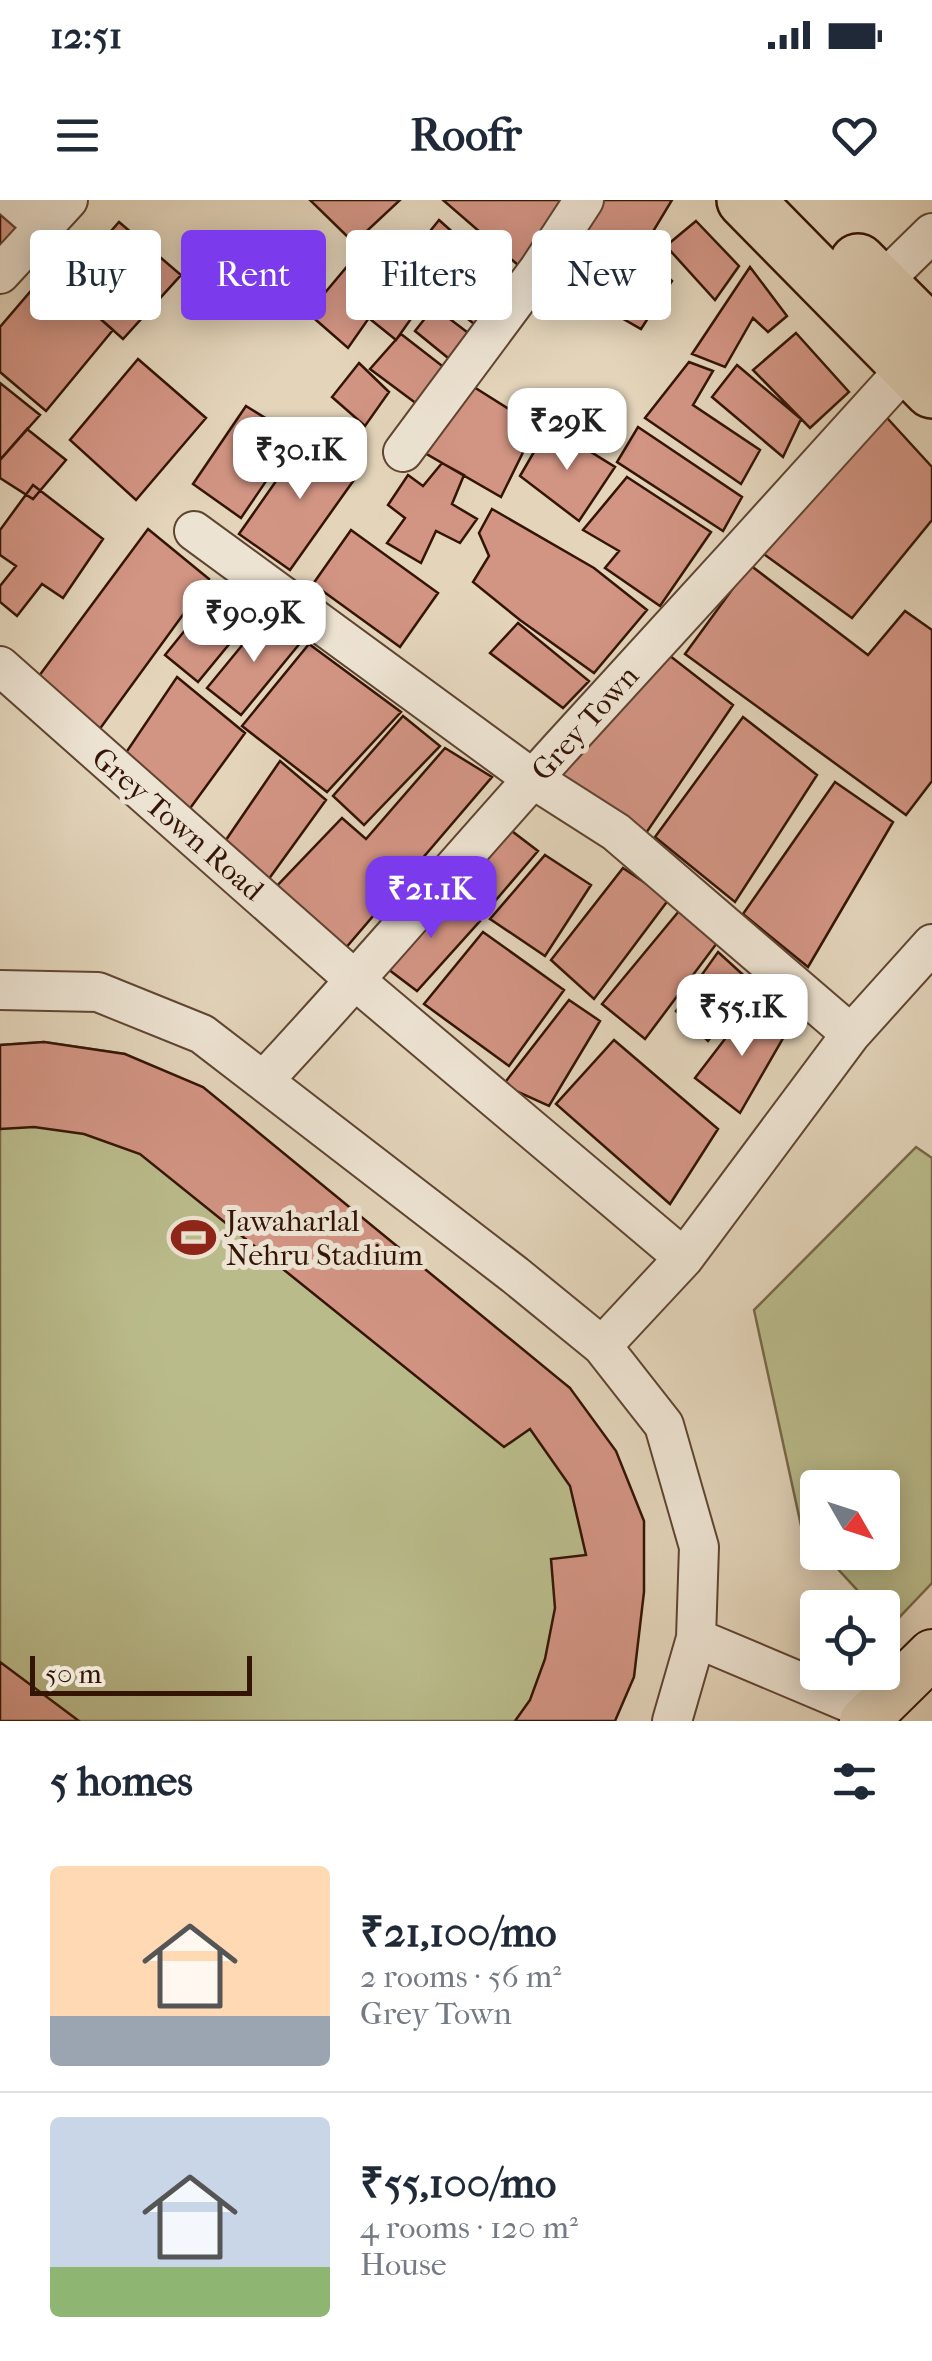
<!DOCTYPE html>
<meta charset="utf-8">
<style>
:root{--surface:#fff;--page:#f2f2f3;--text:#1f2937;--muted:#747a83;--line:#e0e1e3;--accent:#7c3aed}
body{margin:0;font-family:"IM FELL French Canon",serif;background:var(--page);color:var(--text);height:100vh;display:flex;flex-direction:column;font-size:38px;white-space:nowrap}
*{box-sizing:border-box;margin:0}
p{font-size:32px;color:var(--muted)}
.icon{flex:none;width:55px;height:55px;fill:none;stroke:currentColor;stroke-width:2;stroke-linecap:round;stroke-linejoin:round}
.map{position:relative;height:1521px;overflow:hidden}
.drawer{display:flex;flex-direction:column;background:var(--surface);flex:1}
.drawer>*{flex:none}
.guide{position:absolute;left:30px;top:30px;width:872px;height:90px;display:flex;gap:20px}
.needle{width:65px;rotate:129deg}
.buttons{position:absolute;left:800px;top:1270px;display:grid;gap:20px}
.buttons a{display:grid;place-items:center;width:100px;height:100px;border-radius:10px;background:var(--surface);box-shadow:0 5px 25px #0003;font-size:50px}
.scale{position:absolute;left:30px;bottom:25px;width:222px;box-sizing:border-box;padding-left:10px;border:5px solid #341405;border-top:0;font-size:28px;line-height:35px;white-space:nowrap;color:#341405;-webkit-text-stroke:8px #ede3d2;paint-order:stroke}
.price{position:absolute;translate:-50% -85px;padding:0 22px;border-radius:20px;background:#fff;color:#222;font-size:32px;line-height:65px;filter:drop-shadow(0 2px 5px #0008)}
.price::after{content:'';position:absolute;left:50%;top:60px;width:30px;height:22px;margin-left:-15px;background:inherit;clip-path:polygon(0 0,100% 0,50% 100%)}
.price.current{background:var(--accent);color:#fff}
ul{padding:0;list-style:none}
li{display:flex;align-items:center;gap:30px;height:250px;padding:0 50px}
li+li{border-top:2px solid var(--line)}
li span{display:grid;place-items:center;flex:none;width:280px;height:200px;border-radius:10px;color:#555}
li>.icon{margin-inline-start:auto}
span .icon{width:120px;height:120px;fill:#fffc;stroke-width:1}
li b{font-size:42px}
h2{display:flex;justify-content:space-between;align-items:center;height:120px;padding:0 50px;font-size:42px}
.chip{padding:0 35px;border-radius:10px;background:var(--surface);box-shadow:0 5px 25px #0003;font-size:35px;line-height:90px}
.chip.current{background:var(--accent);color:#fff}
.status{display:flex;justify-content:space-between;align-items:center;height:70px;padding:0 50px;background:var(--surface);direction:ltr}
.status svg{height:28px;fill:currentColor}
header{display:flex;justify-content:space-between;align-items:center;height:130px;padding:0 50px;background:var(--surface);font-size:45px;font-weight:800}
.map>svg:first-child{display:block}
</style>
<div class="status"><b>12:51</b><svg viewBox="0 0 49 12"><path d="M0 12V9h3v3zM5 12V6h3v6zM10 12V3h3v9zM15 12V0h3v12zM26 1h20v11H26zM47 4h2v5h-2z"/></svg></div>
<header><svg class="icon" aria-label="menu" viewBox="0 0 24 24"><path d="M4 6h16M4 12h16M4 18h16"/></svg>Roofr<svg class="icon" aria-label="heart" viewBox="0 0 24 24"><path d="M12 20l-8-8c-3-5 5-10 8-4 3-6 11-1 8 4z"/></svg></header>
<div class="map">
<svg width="932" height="1521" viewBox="0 0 932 1521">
<rect width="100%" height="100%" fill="#e3d4ba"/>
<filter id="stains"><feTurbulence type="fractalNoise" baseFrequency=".002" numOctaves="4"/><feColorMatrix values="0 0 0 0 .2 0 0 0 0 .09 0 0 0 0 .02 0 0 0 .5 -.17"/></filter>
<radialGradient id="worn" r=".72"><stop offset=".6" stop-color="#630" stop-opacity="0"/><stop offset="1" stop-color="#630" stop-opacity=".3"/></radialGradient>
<path fill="#babb8b" stroke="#776848" stroke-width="2.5" d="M44,842L125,854L570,1188L615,1521H0V845Z
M916,947L932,958V1383L890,1427L883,1418L882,1408L873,1407L823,1353L882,1352V1288H818L817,1346L802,1330L754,1110Z"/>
<path fill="#d29483" stroke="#341405" stroke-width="2.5" d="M310,0H400L354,43Z
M443,0H570L525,71Z
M600,0H672L640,53L672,81L641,129L557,81Z
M0,14L23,34L0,56Z
M439,20L513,86L484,132L402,66Z
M696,21L739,66L715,100L666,46Z
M119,22L181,75L123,139L63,86Z
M365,45L399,75L348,148L308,113Z
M750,67L787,116L768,132L753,118L725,167L692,154Z
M47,72L113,130L46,211L0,172V127Z
M401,80L425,99L396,140L370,119Z
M434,107L475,138L458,166L415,131Z
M796,133L849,192L810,228L753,170Z
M401,134L450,172L425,210L370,169Z
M138,159L206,218L136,300L70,240Z
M689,162L713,171L693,205L760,250L741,284L645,218Z
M359,163L389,192L365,226L332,197Z
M737,165L801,219L783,257L712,197Z
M466,182L536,226L501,297L418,249Z
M0,183L40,215L0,260Z
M246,206L296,237L241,318L193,284Z
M878,208L932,267V320L852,418L754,347Z
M549,226L615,267L579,321L520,276Z
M638,227L742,297L723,331L617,262Z
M27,229L66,260L33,299L0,278V260Z
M309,234L361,270L290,370L239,334Z
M442,263L464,275L452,304L477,319L460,343L436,331L421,363L387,343L405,318L388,305L408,275L423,286Z
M627,277L711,332L660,406L605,368L619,351L583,330Z
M33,285L103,339L63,398L42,384L17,416L0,402V386L16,366L0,355V330Z
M492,309L594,368L647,410L594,473L520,420L473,382L489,356L479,333Z
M148,329L209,379L99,530L36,480Z
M351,330L438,393L400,447L313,384Z
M750,365L868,455L905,411L932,430V581L906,615L685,454Z
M224,382L258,409L198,482L165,455Z
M267,415L301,442L241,515L207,488Z
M518,423L589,481L563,508L490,453Z
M309,444L401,512L327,592L242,526Z
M656,445L733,505L642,639L547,564Z
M177,477L245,533L183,618L115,569Z
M403,516L440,546L364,625L333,596Z
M743,517L817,575L735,702L655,637Z
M445,548L492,577L344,750L274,689L342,618L366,639Z
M280,561L326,600L263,687L215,656Z
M835,582L893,622L808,767L743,714Z
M504,625L538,651L490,707L455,681Z
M545,655L591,685L545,756L490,719Z
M623,668L669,699L594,799L551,760Z
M446,690L480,721L417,791L380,763Z
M684,705L720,739L645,839L602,804Z
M483,732L564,790L509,866L424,804Z
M718,752L752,783L708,841L676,811Z
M569,800L600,821L549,906L503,885Z
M751,805L786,833L740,913L695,878Z
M614,840L718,929L670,1004L556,904Z
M44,842L125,854L203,887L570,1188L616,1251L644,1321V1392L634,1477L615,1521H515L530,1500L545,1459L555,1408L551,1359L586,1355L570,1286L530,1229L504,1247L140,954L84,934L34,927L0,929V845Z
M0,1462L79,1521H0Z"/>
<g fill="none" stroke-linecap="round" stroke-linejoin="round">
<defs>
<path id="minor" d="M14,0L45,27
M0,74L68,0
M880,84L932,33
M403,252L539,69L584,0
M194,331L533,579L616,632L851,834
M0,466L356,781L684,1058
M0,790L98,792L202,834L515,1075L602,1146L664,1225L699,1347L696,1438L672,1521
M263,881C367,770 464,654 566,542C680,417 795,292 908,166
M602,1146L684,1058L851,834L932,744
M696,1438L874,1513"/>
<path id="major" d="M864,1521L932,1454"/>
<path id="highway" d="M745,0L932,190
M858,62L932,136"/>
</defs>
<use href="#minor" stroke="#604432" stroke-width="42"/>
<use href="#major" stroke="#341405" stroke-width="52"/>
<use href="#highway" stroke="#341405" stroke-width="60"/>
<use href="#minor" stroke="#ede3d2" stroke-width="38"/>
<use href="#major" stroke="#e3d4ba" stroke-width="48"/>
<use href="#highway" stroke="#e3d4ba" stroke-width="55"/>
</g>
<defs>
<symbol id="stadium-bare" viewBox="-9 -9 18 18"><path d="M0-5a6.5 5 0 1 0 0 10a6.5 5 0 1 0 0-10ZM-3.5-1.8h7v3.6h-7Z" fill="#8f2418" stroke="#ede3d2" stroke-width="2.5" paint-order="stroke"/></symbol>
</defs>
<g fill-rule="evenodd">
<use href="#stadium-bare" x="162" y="1006" width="63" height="63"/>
</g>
<g text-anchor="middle" stroke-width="10" stroke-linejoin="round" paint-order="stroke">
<g font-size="30" fill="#341405" stroke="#ede3d2">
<text transform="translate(585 523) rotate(-48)" y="10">Grey Town</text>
<text transform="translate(178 624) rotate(41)" y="10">Grey Town Road</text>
</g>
<g font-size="30" fill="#341405" stroke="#ede3d2" text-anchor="start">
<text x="226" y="1031">Jawaharlal<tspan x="226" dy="34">Nehru Stadium</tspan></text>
</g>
</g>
<rect width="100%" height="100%" filter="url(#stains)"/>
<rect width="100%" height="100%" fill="url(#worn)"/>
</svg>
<div class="buttons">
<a><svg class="needle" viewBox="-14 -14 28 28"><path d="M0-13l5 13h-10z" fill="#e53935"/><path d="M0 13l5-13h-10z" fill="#747a83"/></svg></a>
<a><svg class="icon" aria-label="locate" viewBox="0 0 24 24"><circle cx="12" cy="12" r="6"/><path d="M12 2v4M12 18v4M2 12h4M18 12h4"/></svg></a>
</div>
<div class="scale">50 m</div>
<b class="price" style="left:567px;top:273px">₹29K</b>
<b class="price" style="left:300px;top:302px">₹30.1K</b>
<b class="price" style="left:254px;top:465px">₹90.9K</b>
<b class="price current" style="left:431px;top:741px">₹21.1K</b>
<b class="price" style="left:742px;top:859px">₹55.1K</b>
<div class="guide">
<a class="chip">Buy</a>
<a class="chip current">Rent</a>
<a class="chip">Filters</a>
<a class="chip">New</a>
</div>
</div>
<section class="drawer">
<h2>5 homes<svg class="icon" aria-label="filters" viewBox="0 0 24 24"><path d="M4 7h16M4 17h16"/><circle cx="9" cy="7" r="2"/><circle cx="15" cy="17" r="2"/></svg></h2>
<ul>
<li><span style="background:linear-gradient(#ffd9b3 75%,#9aa5b1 0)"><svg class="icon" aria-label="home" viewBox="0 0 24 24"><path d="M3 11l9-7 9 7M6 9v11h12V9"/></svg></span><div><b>₹21,100/mo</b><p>2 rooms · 56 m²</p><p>Grey Town</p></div></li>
<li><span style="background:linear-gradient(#c9d6e8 75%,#8fb573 0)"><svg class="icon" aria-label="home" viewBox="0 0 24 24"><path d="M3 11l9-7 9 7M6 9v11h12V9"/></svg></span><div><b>₹55,100/mo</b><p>4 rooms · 120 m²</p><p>House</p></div></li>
</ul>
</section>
